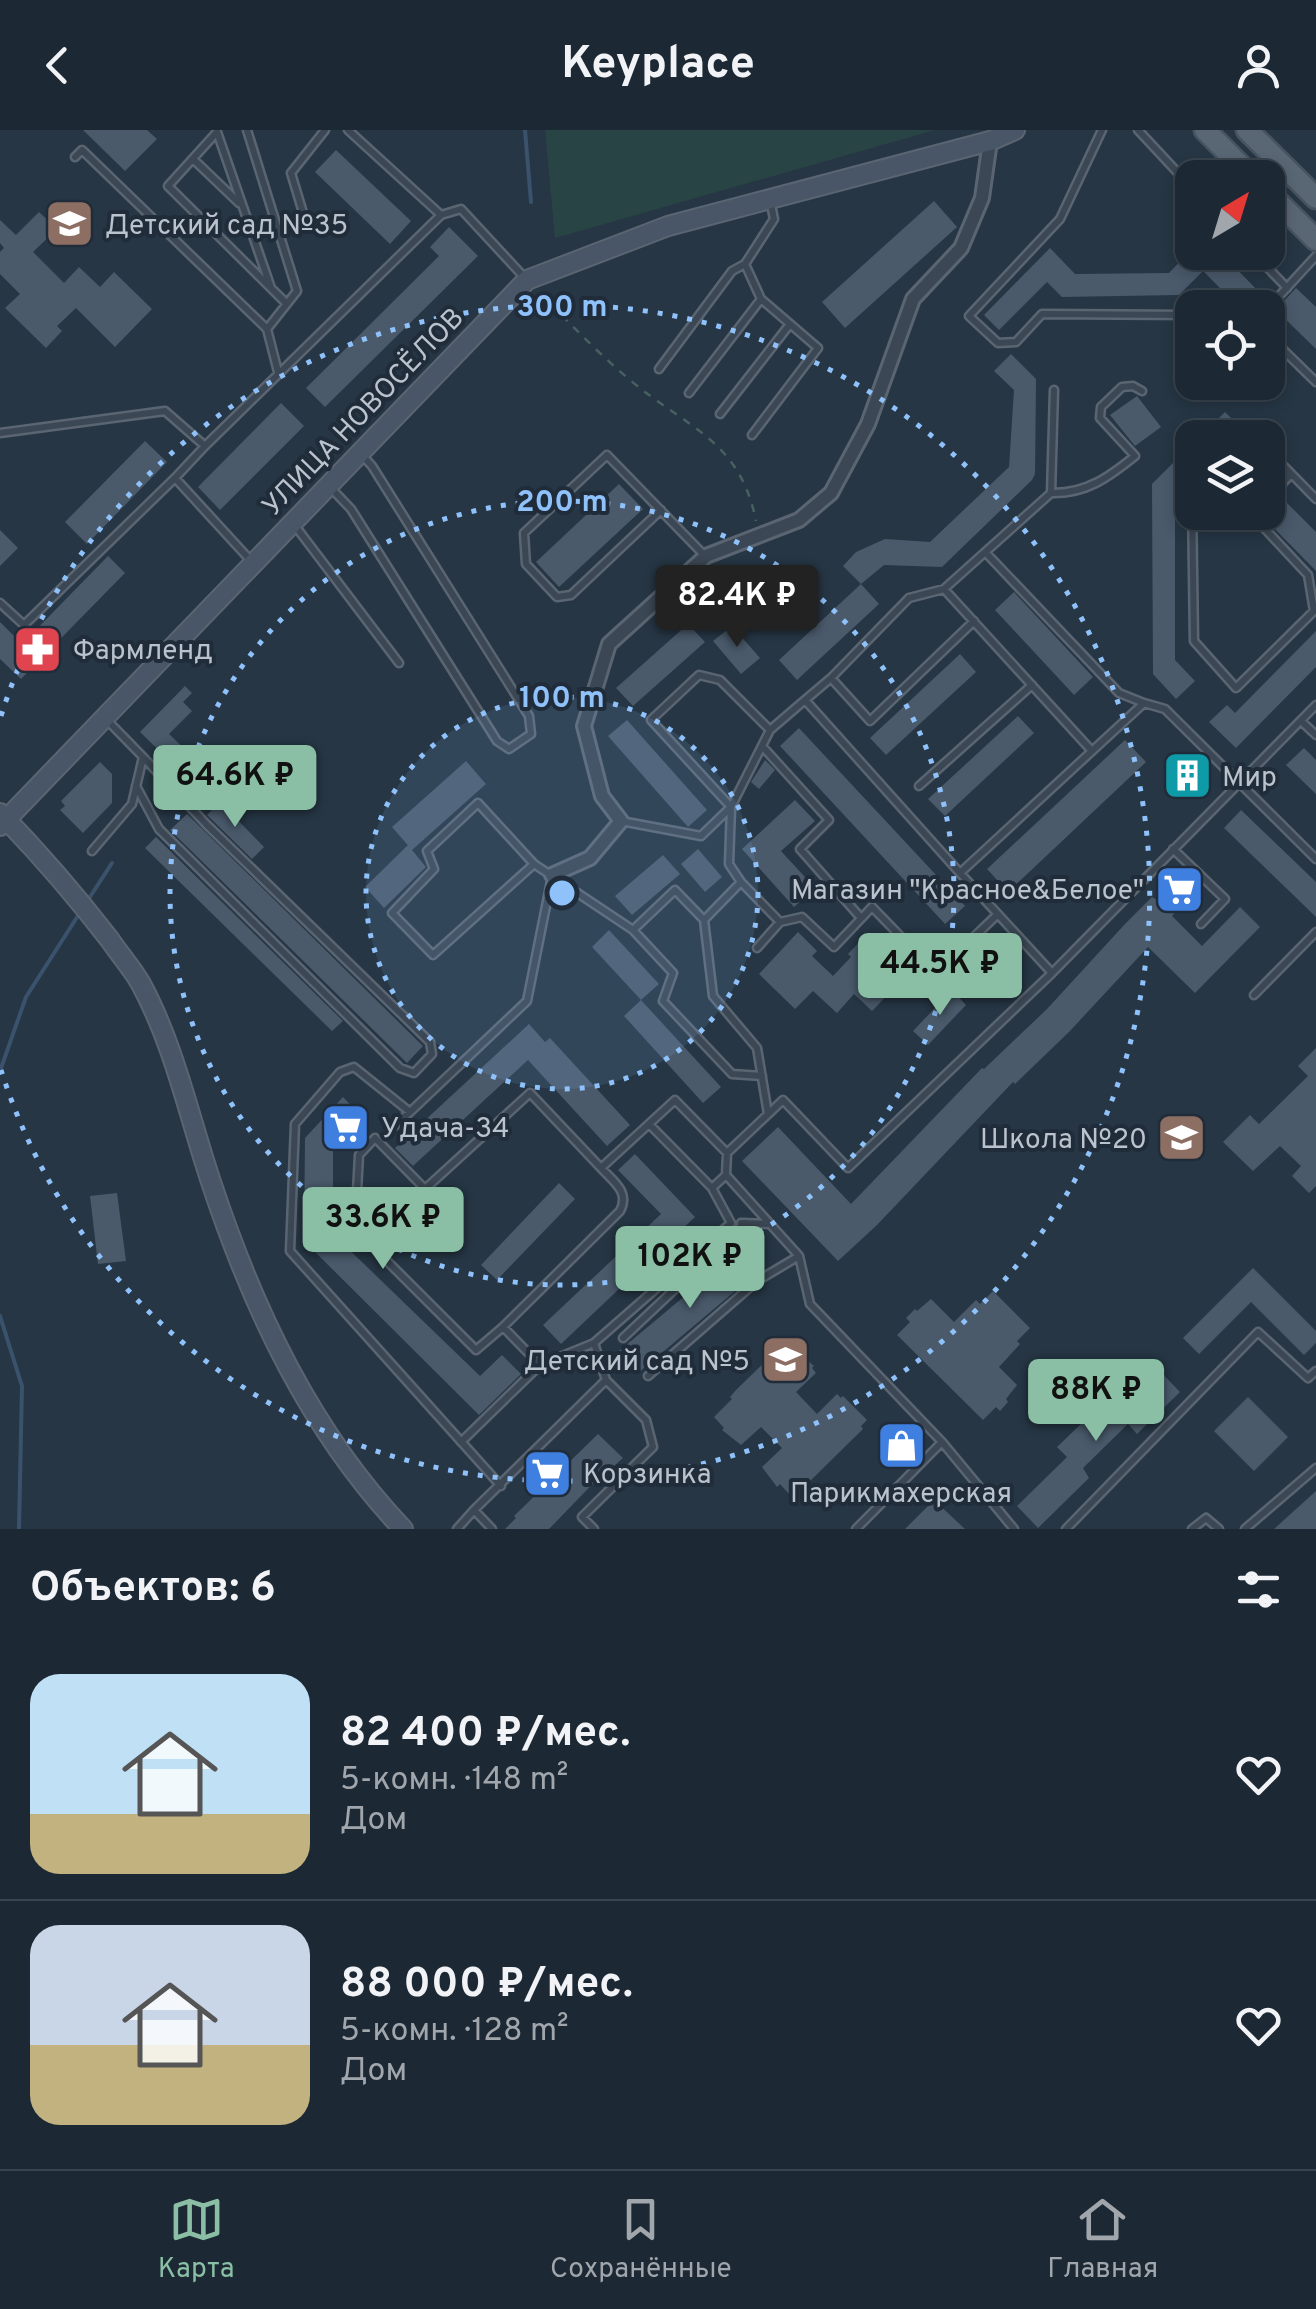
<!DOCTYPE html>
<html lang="ru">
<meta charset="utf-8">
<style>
:root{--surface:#1c2833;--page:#25303b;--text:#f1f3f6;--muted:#a0a6ac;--line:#3a444e;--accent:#8abfa5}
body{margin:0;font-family:Overpass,sans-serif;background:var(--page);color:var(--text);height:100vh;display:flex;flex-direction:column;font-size:38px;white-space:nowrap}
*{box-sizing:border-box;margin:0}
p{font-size:32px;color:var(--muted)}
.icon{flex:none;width:55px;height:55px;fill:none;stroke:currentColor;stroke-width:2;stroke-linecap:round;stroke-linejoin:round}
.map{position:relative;height:1399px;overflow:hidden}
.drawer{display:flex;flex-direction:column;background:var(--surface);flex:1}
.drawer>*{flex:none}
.needle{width:65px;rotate:38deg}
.controls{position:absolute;left:1175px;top:30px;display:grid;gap:20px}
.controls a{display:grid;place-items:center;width:110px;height:110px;border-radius:20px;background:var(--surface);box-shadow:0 5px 15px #0003,0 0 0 2px var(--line);font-size:50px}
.price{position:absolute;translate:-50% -85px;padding:0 22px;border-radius:10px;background:var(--accent);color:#111;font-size:32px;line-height:65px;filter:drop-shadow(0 2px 5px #0008)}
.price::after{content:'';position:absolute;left:50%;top:60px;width:30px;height:22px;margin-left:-15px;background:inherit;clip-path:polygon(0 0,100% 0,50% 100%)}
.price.current{background:#222;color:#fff}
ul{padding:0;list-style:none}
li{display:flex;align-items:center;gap:30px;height:250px;padding:0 30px}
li+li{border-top:2px solid var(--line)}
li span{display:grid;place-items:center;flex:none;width:280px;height:200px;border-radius:30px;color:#555}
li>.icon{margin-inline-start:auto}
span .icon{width:120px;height:120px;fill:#fffc;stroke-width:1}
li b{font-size:42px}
h2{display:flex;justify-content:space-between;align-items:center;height:120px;padding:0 30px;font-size:42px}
header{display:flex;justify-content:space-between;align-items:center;height:130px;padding:0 30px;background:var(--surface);font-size:45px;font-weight:700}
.tabs{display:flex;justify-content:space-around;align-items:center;height:140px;border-top:2px solid var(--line);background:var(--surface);font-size:28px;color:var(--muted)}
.tabs a{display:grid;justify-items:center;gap:5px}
.tabs .current{color:var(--accent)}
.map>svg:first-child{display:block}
</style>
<header><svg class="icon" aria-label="back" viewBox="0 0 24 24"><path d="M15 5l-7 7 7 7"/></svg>Keyplace<svg class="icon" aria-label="person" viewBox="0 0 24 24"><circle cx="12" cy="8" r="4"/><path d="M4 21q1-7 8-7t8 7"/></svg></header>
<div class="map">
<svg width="1316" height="1399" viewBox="0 0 1316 1399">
<rect width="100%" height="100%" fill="#263644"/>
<path fill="#294445" d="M545,0H935L555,108Z"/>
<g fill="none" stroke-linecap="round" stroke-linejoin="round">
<path stroke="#3a526c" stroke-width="4" d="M525,0L531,72
M86,773L112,733
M0,941L26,867L81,781
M0,1186L22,1256L19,1399"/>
</g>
<path fill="#4a5a6b" d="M83,0H147L157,9L125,41Z
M336,20L411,91L390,114L315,42Z
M934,71L957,97L845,198L822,172Z
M39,82L57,99L33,122L64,153L79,137L100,157L114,142L152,179L115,217L76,178L57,196L62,201L46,218L5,178L20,164L0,144V122L4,118L0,113V90L16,105Z
M449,97L478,126L325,277L306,258L439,126L430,117Z
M1050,118L1075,144L1169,143L1189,122H1220L1265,168L1256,178H1240L1203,141L1179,165L1062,167L1047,152L999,200L984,185Z
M1296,158L1316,177V219L1276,180Z
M1011,224L1036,249L1035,344L1032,350L942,437L884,435L861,454L843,436L856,422L885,409L930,412L1009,337L1014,260L994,241Z
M1137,266L1161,297L1135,316L1110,285Z
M281,273L304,296L220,380L198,357Z
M1225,282L1251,308H1199Z
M145,311L167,332L87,414L65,392Z
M1192,314V345L1175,363V530L1195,551L1176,569L1153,544L1152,354Z
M619,354L643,379L559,457L536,432Z
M1285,371L1316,402V441L1266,390Z
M0,400L18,418L0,436Z
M108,426L125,443L21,549L0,529V492L22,514Z
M861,454L879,474L797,550L779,530Z
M1014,462L1093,547L1074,565L995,480Z
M688,494L705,512L633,576L616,558Z
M732,496L760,528L741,544L713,511Z
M1316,501V537L1236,618L1209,592L1227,575L1235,583Z
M960,524L976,542L886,625L870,608Z
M185,556L192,563L183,572L192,581L169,604L197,631L184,645L140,602Z
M1018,586L1034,603L945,686L928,669Z
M627,590L707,680L688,697L608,606Z
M799,598L965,776L945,794L780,616Z
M1125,610L1146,632L1008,762L987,739Z
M1304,618L1316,630V664L1286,635Z
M1185,627L1206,648L1188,665L1168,644Z
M765,630L775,640L759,659L751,652Z
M466,631L486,654L412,720L426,737L384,778L365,757L408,715L412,720L392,697Z
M100,632L112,644V673L83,703L60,680L65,676L61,671Z
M795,670L815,691L781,721L815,758L794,777L742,719Z
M220,672L264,717L252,729L207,685Z
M1241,680L1316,752V787L1224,698Z
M187,684L423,916L407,933L170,700Z
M156,707L343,891L332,901L145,718Z
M698,719L722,747L705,762L681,734Z
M663,725L680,744L632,785L615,766Z
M1176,745L1194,761L1172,786L1202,816L1240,777L1260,797L1195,863L1148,817L1069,902L1015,954L1013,952L877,1095L838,1131L742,1031L778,997L851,1074L982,938L984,939L1047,879L1125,794L1152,767L1155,769Z
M609,800L659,854L641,870L592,817Z
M798,802L817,821L812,826L833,846L851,827L848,824L868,803L907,845L872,881L854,864L837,883L813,861L795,879L759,844Z
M952,860L966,875L928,915L913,901Z
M641,870L721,957L703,973L624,886Z
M529,894L545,912L550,908L630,995L607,1016L528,930L413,1036L395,1018Z
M1316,918V1056L1309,1063L1292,1046L1301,1036L1280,1016L1253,1041L1223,1012L1250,985L1259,994L1308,946L1298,936Z
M343,967L362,987L333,1016V1104L480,1246L502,1225L521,1244L479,1285L304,1111L305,1008Z
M635,1024L695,1087L561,1214L543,1195L661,1084L618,1040Z
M559,1053L575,1069L497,1150L481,1135Z
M117,1063L126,1131L98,1134L90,1066Z
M742,1118L760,1140L638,1243L619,1221Z
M1253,1138L1316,1201V1213L1304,1225L1251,1172L1199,1224L1183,1208Z
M993,1161L1030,1198L1017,1211L1020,1214L999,1237L1017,1255L1006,1269L1008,1272L1000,1281L996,1277L983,1290L897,1205L910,1192L906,1188L915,1179L917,1181L931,1169L954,1192L976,1170L980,1174Z
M788,1214L814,1236L812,1238L816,1243L796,1262L817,1284L837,1264L841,1268L843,1266L867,1290L861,1296L863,1299L805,1356L802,1353L790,1365L780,1354L777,1357L762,1337L782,1318L761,1297L741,1315L722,1300L724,1298L714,1287L732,1269L730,1267L736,1260L780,1217L783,1220Z
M1157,1238L1180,1262L1137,1304L1128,1294L1083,1338L1089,1348L1038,1398L1017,1376L1067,1327L1057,1317L1107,1269L1116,1278Z
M1248,1267L1288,1307L1254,1341L1214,1301Z
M900,1298L918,1317L901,1332L884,1313Z
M598,1304L623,1328L613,1337L611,1335L549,1399H505L516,1388L514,1386Z
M1316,1361V1399H1274Z
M934,1370L965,1399H905Z"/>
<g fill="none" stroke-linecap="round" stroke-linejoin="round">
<defs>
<path id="lane" d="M247,0L297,161L267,199L278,242
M348,0L441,85
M1102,0L1060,89L969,186L998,213L1016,212L1042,184L1192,185
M1138,0L1192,58
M75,27L82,20L267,199
M193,29L239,73
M304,86L291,43L325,0
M1253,122L1287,158
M745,134L761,169L818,218L752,305
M271,158L217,2L168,56L287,174
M1268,178L1316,126
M1268,205L1316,252
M659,239L732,141L745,134L774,89L770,70
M689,263L761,169
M720,284L790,194
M0,303L165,281L205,316L441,85L461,79L524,147
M205,316L175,348L252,432
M1268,320L1316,369
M329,356L351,379L497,611L509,619L531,604L529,586L372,336L360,323
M1051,363C1086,364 1109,347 1135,326L1100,288L1101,277L1122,257L1133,256L1142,261
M1268,369L1291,344
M1192,373L1194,511L1236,558L1314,481L1308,445L1252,385L1255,382
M661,380L571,465L557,467L526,434L524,403L607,325L705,426
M293,393L399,533
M987,424L1119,563L1144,573
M944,459L1091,620
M0,473L24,495L175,348
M831,548L909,468L944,459L1051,363L1054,260
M805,570L831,548L870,591L974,491
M1301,591L1316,605
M762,616L829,690L800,719L861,788
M136,656L159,699L400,938L414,943L432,924L430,912L207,695L143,627
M919,656L1032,555
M621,691L701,706L731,677L651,590L699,545L720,550L770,600L805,570L960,743L1144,573L1165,579L1316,729
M1173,719L1225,769L1201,794
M92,721L132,674L143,627L105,588
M534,734L433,825L392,783L434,739L427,721L478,673L534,734L633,800
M960,743L1052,843
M741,752L780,792L802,787L834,817L872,777L936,843L998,784
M704,790L713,866L757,918L768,984
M757,818L780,792
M1254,865L1316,802
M762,946L732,944L663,871L673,843L633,800L675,760L704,790L741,752L729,734L731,677L770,600
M649,994L712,1058
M394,996L410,982
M727,1023L783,970L848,1038L1052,843L1316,575
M741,1093L768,1094
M503,1197L620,1081C630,1062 614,1052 601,1038
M623,1208L745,1093
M594,1213L731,1093L712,1058L726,1045
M648,1246L757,1151L799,1126
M461,1312L540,1235
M501,1356L290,1121L295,994L340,942L354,937L410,982L527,871L552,746
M457,1399L474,1380
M492,1399L474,1380L606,1250
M594,1399L582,1387L653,1317L646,1290L606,1250L594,1213L540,1235L503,1197L476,1220L355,1099L359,1025L375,1008L425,1059L530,963L601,1038L675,970L727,1023L726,1045L799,1126L810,1174L942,1312L1014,1399
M856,1399L942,1312
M1066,1399L1258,1202L1308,1248L1316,1241
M1192,1399L1206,1388L1219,1399
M1245,1399L1316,1338"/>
<path id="street" d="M552,745L590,728L621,691L602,666L584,596L609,514L706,426L799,390L831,363L868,294L913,169L961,118L982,68L990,11"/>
<path id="secondary" d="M0,683C39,723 76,766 110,810C120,825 132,838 141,854C175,917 189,987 212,1055C254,1181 311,1302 403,1399
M0,696L527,150L668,96L990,11L1015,0"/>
<path id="primary" d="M1205,0L1253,48
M1247,0L1316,68
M1268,62L1316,110"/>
</defs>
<use href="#lane" stroke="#5a6571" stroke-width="11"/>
<use href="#street" stroke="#5a6571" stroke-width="18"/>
<use href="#secondary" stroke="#5a6571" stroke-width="22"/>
<use href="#primary" stroke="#485360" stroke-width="25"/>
<path stroke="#476161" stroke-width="2.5" stroke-dasharray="8 8" stroke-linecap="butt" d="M540,162C569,193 598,223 630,250C687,298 740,310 756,391"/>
<use href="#lane" stroke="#3b4754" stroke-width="6"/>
<use href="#street" stroke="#3b4754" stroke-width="12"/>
<use href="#secondary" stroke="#495667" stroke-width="18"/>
<use href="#primary" stroke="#596674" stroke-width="20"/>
</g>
<circle cx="562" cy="763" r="196" fill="#8fc1fb" fill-opacity=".12"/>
<g fill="none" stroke="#8fc1fb" stroke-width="5" stroke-dasharray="5 10">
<circle cx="562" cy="763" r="196"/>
<circle cx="562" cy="763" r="392"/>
<path d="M1 586A588 588 0 1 1 1 940"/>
</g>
<defs>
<symbol id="school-square" viewBox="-11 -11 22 22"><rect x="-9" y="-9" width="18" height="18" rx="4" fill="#8d6e63" stroke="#202c39"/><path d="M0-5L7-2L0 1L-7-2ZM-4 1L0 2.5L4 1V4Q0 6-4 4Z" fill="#fff"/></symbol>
<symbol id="pharmacy-square" viewBox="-11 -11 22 22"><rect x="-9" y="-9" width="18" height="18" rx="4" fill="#e0444e" stroke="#202c39"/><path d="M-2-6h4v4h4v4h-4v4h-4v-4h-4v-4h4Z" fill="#fff"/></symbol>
<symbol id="building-square" viewBox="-11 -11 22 22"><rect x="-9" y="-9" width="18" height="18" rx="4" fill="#0f9aa8" stroke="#202c39"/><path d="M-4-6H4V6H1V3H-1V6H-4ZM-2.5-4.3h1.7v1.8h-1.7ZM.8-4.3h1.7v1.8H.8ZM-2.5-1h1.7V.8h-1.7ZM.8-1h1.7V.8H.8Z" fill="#fff"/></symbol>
<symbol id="supermarket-square" viewBox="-11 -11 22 22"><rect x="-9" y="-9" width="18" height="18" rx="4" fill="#3f7fe0" stroke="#202c39"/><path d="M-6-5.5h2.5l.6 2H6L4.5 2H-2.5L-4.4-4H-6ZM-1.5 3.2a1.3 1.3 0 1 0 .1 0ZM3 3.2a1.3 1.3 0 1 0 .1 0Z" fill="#fff"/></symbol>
<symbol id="shop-square" viewBox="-11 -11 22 22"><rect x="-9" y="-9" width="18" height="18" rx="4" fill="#3f7fe0" stroke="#202c39"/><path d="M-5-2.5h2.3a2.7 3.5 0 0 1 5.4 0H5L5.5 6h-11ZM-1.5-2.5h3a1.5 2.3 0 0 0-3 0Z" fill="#fff"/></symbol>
</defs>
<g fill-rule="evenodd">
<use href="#school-square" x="42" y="66" width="55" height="55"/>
<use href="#pharmacy-square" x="10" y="492" width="55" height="55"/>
<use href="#building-square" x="1160" y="618" width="55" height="55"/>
<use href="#supermarket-square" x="1152" y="732" width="55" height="55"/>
<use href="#supermarket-square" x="318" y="970" width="55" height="55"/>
<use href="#school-square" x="1154" y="980" width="55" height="55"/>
<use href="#school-square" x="758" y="1202" width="55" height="55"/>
<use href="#shop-square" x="874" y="1288" width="55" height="55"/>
<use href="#supermarket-square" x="520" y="1316" width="55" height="55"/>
</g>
<g text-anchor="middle" stroke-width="8" stroke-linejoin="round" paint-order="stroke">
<g font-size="28" fill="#b9c2cd" stroke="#202c39" text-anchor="start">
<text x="105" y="104">Детский сад №35</text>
<text x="73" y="529">Фармленд</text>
<text x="1222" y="656">Мир</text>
<text x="1144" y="769" text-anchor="end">Магазин "Красное&amp;Белое"</text>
<text x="381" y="1007">Удача-34</text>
<text x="1147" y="1018" text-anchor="end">Школа №20</text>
<text x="750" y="1240" text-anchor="end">Детский сад №5</text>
<text x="583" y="1353">Корзинка</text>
<text x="901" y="1372" text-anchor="middle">Парикмахерская</text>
</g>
<g font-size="28" fill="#b9c2cd" stroke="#202c39">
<text transform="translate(362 281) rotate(-46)" y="10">УЛИЦА НОВОСЁЛОВ</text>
</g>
</g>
<circle cx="562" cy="763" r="15" fill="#8fc1fb" stroke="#202c39" stroke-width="5"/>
<g font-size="30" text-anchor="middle" font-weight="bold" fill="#8fc1fb" stroke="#202c39" stroke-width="8" stroke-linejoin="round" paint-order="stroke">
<text x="562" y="186">300 m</text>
<text x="562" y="381">200 m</text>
<text x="562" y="577">100 m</text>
</g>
</svg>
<div class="controls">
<a><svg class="needle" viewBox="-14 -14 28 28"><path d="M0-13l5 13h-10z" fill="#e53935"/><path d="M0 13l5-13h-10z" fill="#a0a6ac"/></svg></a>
<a><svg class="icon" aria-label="locate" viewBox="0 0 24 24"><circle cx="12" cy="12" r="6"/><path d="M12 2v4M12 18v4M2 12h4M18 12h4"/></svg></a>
<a><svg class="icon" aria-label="layers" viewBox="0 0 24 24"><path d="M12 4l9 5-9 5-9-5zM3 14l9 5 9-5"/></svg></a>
</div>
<b class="price current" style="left:737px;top:520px">82.4K ₽</b>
<b class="price" style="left:235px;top:700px">64.6K ₽</b>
<b class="price" style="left:940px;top:888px">44.5K ₽</b>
<b class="price" style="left:383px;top:1142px">33.6K ₽</b>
<b class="price" style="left:690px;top:1181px">102K ₽</b>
<b class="price" style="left:1096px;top:1314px">88K ₽</b>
</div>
<section class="drawer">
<h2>Объектов: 6<svg class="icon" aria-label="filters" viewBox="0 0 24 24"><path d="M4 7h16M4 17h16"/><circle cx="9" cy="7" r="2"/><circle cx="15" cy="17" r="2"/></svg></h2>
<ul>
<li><span style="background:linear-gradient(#bfe0f5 70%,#c2b280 0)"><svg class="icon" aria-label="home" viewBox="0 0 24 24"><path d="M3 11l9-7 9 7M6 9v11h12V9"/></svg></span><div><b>82 400 ₽/мес.</b><p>5-комн. · 148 m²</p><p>Дом</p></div><svg class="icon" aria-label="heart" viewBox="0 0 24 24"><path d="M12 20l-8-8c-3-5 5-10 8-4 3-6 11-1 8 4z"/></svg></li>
<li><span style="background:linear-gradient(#c9d6e8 60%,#c2b280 0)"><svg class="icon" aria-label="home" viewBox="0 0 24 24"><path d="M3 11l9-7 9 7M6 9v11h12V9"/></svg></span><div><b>88 000 ₽/мес.</b><p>5-комн. · 128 m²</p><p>Дом</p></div><svg class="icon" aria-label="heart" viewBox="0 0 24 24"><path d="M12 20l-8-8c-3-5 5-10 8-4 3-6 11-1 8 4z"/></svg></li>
</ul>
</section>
<nav class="tabs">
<a class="current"><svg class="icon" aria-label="map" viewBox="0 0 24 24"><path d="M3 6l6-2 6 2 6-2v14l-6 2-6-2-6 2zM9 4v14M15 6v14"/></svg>Карта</a>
<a><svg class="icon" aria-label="saved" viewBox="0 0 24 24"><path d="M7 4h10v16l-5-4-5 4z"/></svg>Сохранённые</a>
<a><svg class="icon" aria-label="home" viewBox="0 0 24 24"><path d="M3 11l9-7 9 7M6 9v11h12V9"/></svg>Главная</a>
</nav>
